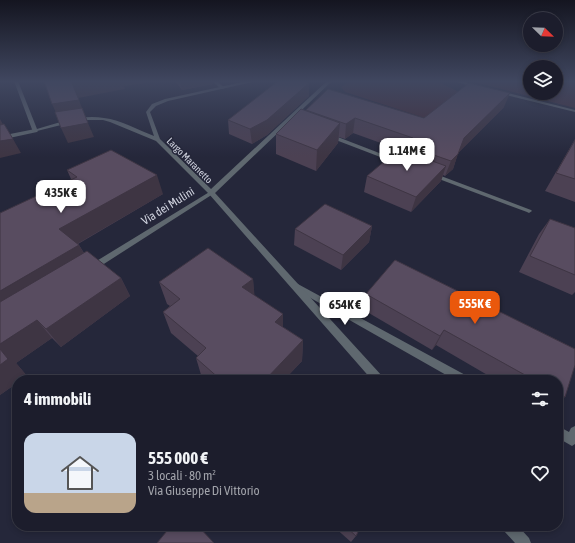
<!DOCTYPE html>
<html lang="it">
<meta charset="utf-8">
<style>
:root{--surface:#1c1d2c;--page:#292a38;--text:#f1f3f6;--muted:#a0a2a9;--line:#3a3b48;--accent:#ea580c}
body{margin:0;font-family:"Asap Condensed",sans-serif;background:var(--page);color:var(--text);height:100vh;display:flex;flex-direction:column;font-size:15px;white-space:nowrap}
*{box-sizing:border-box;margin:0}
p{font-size:13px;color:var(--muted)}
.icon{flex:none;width:22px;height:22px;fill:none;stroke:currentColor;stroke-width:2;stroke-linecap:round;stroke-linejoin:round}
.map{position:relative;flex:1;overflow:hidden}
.details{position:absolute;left:12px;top:375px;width:551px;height:156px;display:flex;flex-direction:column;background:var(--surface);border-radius:16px;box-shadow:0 2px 6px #0003,0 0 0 1px var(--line)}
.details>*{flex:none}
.needle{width:26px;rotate:113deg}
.fabs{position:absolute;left:523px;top:12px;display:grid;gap:8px}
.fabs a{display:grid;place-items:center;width:40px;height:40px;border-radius:50%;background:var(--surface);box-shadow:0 2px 6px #0003,0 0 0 1px var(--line);font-size:20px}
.price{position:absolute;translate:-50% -34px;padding:0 9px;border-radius:8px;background:#fff;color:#222;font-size:13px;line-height:26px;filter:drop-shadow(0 1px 2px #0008)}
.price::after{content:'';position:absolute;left:50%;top:24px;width:12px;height:9px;margin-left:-6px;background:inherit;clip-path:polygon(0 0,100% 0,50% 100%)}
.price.on{background:var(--accent);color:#fff}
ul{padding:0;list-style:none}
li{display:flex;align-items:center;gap:12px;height:100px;padding:0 12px}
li+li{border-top:1px solid var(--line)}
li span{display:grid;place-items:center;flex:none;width:112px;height:80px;border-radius:12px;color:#555}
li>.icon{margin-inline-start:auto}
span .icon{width:48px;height:48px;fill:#fffc;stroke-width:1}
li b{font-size:17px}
h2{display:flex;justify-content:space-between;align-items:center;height:48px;padding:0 12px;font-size:17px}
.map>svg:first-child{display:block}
</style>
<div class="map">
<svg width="575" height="543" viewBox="0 0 575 543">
<rect width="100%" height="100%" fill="#25273a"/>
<path fill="#432d3a" d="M350,81H437L459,92L428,119L345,92L341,87Z
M470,81H530V93H556V81H575V108Z"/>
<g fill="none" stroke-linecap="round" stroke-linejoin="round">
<path fill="#5f686f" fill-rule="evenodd" d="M212,81H217L225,88L221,89Z
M454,81H462L479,87L477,88Z
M500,91L575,110V112L498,93V92Z
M35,129L38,131L37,132L0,140V136Z
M330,134L400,161L401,162L396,163L328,137V135Z
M433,173L531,210L532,211L529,213L527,212L431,176V174Z
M211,191L213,192V194L96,269H90L89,267L90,265Z
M296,283L469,377L470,380H455L293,288L292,286L293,284Z
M558,426L569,432L571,428L575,426V444L572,446L558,438Z"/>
<path fill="#5f686f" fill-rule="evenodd" d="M14,81H18L37,129C58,123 82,114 104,118C121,120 138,130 154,136L146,112L152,104L165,99L247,81H257L168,101L156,106L150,112L160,139L211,189L327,81H332L215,193L383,377L384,380H372L209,194L156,141L110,122L103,120H81L33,132Z
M502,526H518L529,538L531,543H515L504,531Z"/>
</g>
<path fill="#4c4153" d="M175,81H213V84L182,90Z
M309,83V96L267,135L252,144L229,134L228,120Z
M504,107L458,153L453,169L445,176L443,175L441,181L411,212L364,192L367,176L403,151L353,133L345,139L339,137L338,143L316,171L276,154V134L306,111V110L424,118Z
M575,139V202L545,191Z
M67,170L163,194L78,244L79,245L84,253L121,278L130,296L61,347L52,338L16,363L27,376L0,395L71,179Z
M550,219L575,228V292L572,295L519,272L539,234Z
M372,226L369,242L341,270L294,245L295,229Z
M395,260L575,349V365L565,397L558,402V380H496L436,345L432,350L362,309L366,294Z
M253,279L254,295L283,327L303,340L302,361L284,380H205L202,378L196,358L198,356L171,333L163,312L170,306L167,304L159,282Z
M333,526H361L356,536L351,542Z"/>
<path fill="#3e3543" d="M77,81H158L124,86L125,89L78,98L72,83Z
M180,81H213V84L182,90Z
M309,83V96L267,135L252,144L250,129Z
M510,93L504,107L458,153L464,138Z
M79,100L85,116L60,121L52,104Z
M355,118L353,133L345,139L346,124Z
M0,119L8,133L0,135Z
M88,123L94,137L68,143L61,128Z
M340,123L338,143L316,171L317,150Z
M13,139L21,153L0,158V141Z
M458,154L453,169L445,176L451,161Z
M446,166L441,181L411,212L416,197Z
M157,175L163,194L70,248L59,229Z
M372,226L369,242L341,270L343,255Z
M79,245L90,264L0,319V291Z
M121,278L130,296L61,347L46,329Z
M253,279L255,300L242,287Z
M283,314V335L275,322Z
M37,320L52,338L16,363L27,376L21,380H17V383L0,395V344Z
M444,330L436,345L432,350L440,336Z
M303,340L302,361L284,380H265Z"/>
<path fill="#584c60" stroke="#3e3543" d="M44,81H77L72,83L79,100L52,104Z
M278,81H304L309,83L267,120L250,129L228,120Z
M469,83L510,93L464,138L458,154L451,161L405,145L413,138L355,118L346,124L306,110L328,89L424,118Z
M82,108L88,123L61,128L55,112Z
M301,109L340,123L317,150L276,134Z
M4,124L13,139L0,141V125Z
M575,140V179L556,173Z
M399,149L446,166L416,197L367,176Z
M111,150L157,175L59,229L79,245L0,291V213L77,177L67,170Z
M325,204L372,226L343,255L295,229Z
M550,219L575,228V275L530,256Z
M208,248L253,279L242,287L283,314L275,322L303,340L265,380H221L196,358L206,348L163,312L180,299L159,282Z
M87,251L121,278L46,329L37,320L0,344V302Z
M395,260L575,349V365L565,397L558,393V380H534L444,330L440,336L366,294Z
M0,349L8,359L0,365Z
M171,526H198L214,543H157Z
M345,526H361L356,536Z"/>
<linearGradient id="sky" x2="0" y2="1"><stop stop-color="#141520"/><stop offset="0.52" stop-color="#404760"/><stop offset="1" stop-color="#404760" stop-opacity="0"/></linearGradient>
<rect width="575" height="157" fill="url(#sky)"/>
<g text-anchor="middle" stroke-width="3" stroke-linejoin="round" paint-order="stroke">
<g font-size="10" fill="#cfd2de" stroke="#25273a">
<text transform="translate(190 160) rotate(45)" y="4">Largo Maranetto</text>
</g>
<g font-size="12" fill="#cfd2de" stroke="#25273a">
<text transform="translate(168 206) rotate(-32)" y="4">Via dei Mulini</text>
</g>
</g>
</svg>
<div class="fabs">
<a><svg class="needle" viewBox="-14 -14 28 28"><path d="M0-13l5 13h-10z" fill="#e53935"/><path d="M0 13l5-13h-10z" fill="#a0a2a9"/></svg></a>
<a><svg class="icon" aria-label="layers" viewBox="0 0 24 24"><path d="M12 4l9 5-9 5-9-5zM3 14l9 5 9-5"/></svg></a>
</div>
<b class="price" style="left:407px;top:172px">1.14M €</b>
<b class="price" style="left:61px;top:214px">435K €</b>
<b class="price on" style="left:475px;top:325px">555K €</b>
<b class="price" style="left:345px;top:326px">654K €</b>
<section class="details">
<h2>4 immobili<svg class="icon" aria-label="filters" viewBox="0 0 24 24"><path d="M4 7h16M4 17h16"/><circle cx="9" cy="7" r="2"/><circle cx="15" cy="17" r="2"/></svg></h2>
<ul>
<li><span style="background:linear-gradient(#c9d6e8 75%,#b9a48a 0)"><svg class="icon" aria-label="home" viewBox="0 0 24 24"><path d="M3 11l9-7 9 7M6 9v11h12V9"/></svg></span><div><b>555 000 €</b><p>3 locali · 80 m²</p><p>Via Giuseppe Di Vittorio</p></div><svg class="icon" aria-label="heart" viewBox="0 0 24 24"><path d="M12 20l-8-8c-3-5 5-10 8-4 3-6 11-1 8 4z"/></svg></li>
</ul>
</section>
</div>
